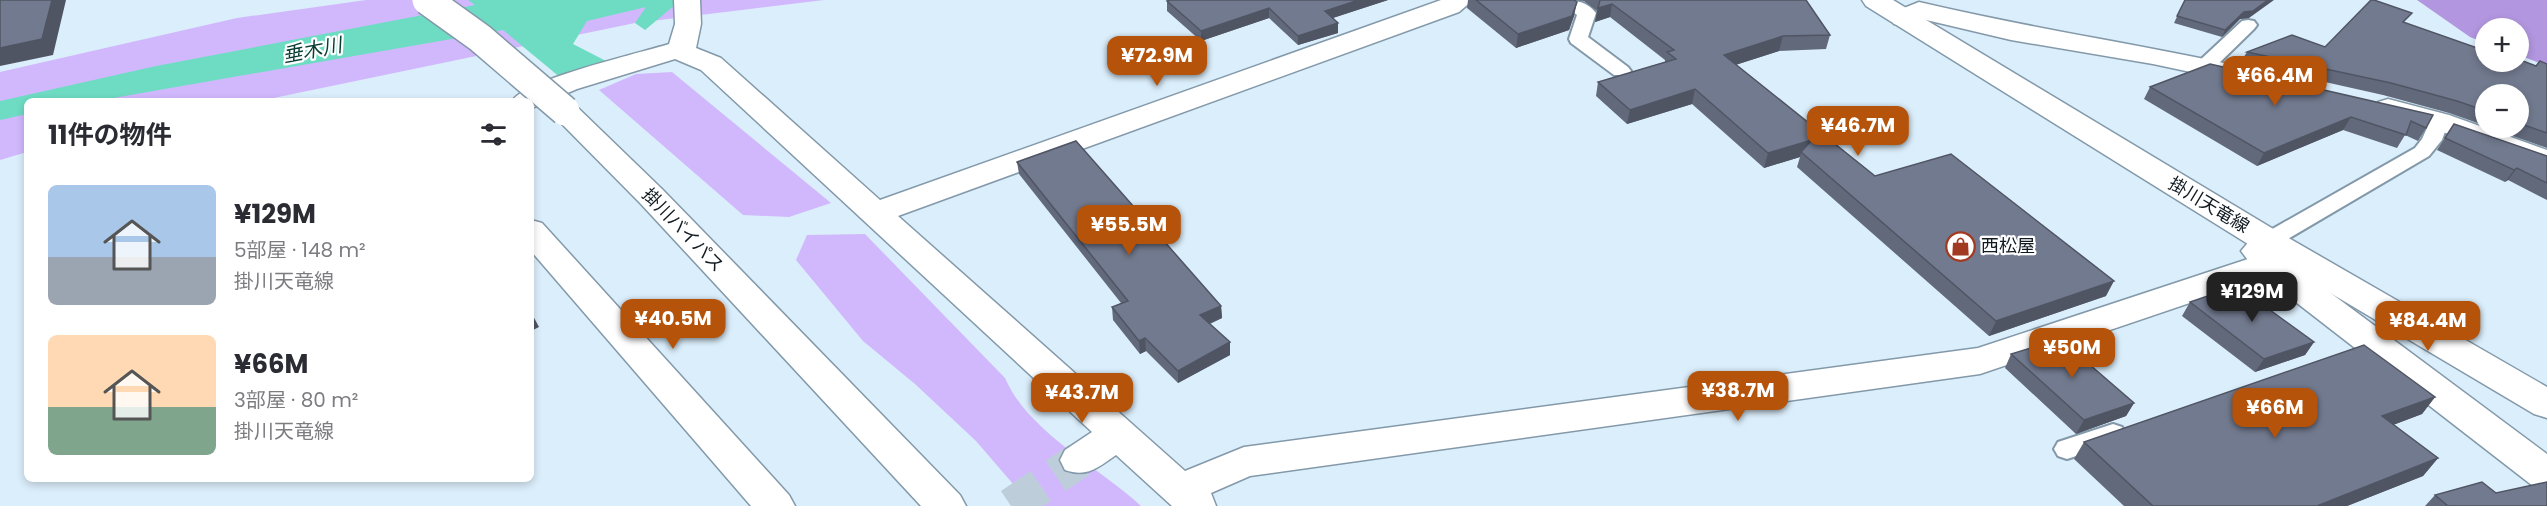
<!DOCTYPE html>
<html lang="ja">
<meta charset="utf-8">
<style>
:root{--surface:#fff;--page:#f2f2f3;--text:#2b2b33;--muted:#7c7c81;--accent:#b45309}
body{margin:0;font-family:Poppins,"Noto Sans JP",sans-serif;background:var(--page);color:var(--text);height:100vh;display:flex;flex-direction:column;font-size:22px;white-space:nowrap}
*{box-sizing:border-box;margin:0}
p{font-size:20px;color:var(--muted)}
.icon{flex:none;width:33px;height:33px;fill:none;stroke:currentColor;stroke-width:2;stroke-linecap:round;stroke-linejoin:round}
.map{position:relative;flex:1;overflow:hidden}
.sheet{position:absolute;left:24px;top:98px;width:510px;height:384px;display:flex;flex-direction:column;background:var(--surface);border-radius:9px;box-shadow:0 3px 9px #0003}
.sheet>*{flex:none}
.controls{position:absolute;left:2475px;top:18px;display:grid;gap:12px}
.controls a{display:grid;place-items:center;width:54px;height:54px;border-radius:50%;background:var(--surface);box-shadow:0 3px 9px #0003;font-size:30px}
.price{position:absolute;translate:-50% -51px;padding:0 14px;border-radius:12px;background:var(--accent);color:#fff;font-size:20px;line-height:39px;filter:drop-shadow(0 2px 3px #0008)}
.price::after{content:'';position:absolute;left:50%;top:36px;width:18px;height:14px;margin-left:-9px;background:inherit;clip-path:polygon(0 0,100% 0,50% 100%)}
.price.selected{background:#222;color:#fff}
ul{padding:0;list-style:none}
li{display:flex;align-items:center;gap:18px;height:150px;padding:0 24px}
li span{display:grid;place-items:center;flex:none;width:168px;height:120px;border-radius:9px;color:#555}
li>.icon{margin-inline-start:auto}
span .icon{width:72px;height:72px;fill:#fffc;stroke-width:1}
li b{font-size:26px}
h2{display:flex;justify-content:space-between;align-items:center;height:72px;padding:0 24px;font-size:26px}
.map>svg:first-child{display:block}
</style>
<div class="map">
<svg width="2547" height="506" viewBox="0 0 2547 506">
<rect width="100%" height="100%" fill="#dbeefb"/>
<path fill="#d1b8fd" d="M366,0H824L635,23L264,100H27V152L0,160V72L237,18Z
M672,72L831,203L789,217L743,215L599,90L636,74Z
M865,234L1005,378C1028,432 1099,467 1141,506H1032L976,441L915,384L863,341L796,260L807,235Z"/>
<path fill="#b296e0" d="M2417,0H2547V66L2519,55L2518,28H2486L2485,43L2470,37Z"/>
<path fill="#6edcc3" d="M468,0H681L645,30L635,23L646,7L587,21L573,44L608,62L567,83L503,30L102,100H27V114L0,120V101L156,66L475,5Z"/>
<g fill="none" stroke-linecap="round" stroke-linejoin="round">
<path stroke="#bdceda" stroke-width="36" stroke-dasharray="36 18" stroke-linecap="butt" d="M1011,506L1079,460"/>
<defs>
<path id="lane" d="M1557,0C1573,0 1586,0 1596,13L1588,37L1628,67L1631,71L1628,75H1614L1571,43L1569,39L1577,15Z
M2248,20L2254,21L2257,25L2254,29L2211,71H2197L2194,67L2197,63L2242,21Z
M2439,115L2446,117L2449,121L2442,140L2429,156L2276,246L2268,248L2260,246L2257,241L2260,236L2415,148L2422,139L2432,117Z
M2113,424L2122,427L2126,434L2122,441L2067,459L2058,456L2054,449L2058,442Z"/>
<path id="street" d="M674,0H700L701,24L696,48L721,58L880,200L1441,0H1473L1459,12L898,216L1185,471L1244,447L1978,348L2257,256L2269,253L2281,256L2286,264L2281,272L1980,374L1250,476L1211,493L1216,506H1172L1116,455C1098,467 1088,478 1065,470L1060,460L1065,450L1092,432L701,70L675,59L577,89L537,106L531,108V100H513C527,79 640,53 669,44L675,24Z
M1919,2C2028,28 2138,44 2247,68L2257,70L2261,76L2257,82L2247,84L2153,64L2011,40L1922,19L1903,26L1894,24L1890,18L1894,12Z
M2388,99L2449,115L2547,150V169L2429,127L2378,114L2373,108L2378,102Z
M531,220L542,223L789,495L795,506H751L531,251Z"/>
<path id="secondary" d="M2268,230L2280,233L2284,241L2276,251L2281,256L2547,454V490L2533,486L2257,272L2241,251L2256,233Z"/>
<path id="primary" d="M1862,0H1893L2280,233L2547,387V418L2534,414L2256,249L1866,6Z"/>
<path id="highway" d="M565,102L575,105L662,189L960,495L966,506H921L640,203L555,117L550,111L555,105Z"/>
</defs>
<use href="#lane" stroke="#8399a9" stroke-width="4"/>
<use href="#street" stroke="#8399a9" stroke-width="3"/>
<use href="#secondary" stroke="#8399a9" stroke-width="3"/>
<use href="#primary" stroke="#8399a9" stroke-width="3"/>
<use href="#highway" stroke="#8399a9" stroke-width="3"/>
<use href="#lane" fill="#fff" fill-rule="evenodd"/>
<use href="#street" fill="#fff" fill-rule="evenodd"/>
<use href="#secondary" fill="#fff" fill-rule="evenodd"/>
<use href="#primary" fill="#fff" fill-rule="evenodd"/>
<use href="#highway" fill="#fff" fill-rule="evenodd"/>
<defs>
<path id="highway-bridge" d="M427,0L480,38L565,111"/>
</defs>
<use href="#highway-bridge" stroke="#8399a9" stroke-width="32" stroke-linecap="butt"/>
<use href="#highway-bridge" stroke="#fff" stroke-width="29"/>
</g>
<path fill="#62697b" d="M1388,0L1332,18L1338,33L1298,45L1269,18L1201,41L1167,11V1Z
M1468,0H1806L1830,35L1826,49L1779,51L1735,65L1875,176L2106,296L1989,336L1797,167L1800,157L1764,168L1692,104L1627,124L1596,96L1598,82L1665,62V60L1610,17L1595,22L1597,11L1584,1L1574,0V16L1569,30L1516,48L1467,8Z
M2185,0L2249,18L2240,19L2222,37L2174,23Z
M2405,23L2486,62L2536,66L2547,64V148L2490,128H2518V94H2486V126L2449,113L2383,95L2240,63L2247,52L2325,47Z
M2150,87L2433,115L2426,128L2418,141L2405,135L2397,148L2343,130L2257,166L2144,99Z
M2454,124L2547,156V200L2508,180L2505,182L2437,150Z
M1017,162L1221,306L1222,318L1210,324L1230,355L1178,383L1146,351L1140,354L1113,320L1112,307L1121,303L1019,174Z
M2190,302L2314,342L2305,355L2255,372L2182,316Z
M2011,354L2134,403L2126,416L2076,434L2005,368Z
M2435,397L2422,414L2393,425L2438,458L2423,476L2347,506H2124L2074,459L2084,442Z
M2496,493L2547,506H2425L2435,495Z"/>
<path fill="#505564" d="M52,0H66L53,55L0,66V48Z
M1359,0H1388L1324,21L1325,11Z
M2268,0H2274L2249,18L2240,19L2222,37L2225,30L2244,12Z
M1577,2L1574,16L1569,30L1516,48L1518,34Z
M1612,4L1610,17L1595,22L1598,8Z
M1269,8V18L1201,41V31Z
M1338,23V33L1298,45V36Z
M1783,36L1779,51L1720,70L1724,55Z
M1695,89L1692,104L1627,124L1630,110Z
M2351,117L2343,130L2257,166L2264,153Z
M1812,140L1801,152L1800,157L1764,168L1768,153Z
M2517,168L2508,180L2505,182L2514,170Z
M2114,281L2106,296L1989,336L1996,321Z
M1221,306L1222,318L1201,327L1200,315Z
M531,314H532L539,327L531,331Z
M1145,338L1146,351L1140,354L1139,341Z
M1230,342V355L1178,383V371Z
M2314,342L2305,355L2255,372L2264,359Z
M2435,397L2422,414L2369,434L2382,416Z
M2134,403L2126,416L2076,434L2084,420Z
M2438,458L2423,476L2347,506H2317Z"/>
<path fill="#727a8f" stroke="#505564" stroke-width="1.5" d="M0,0H52L42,39L0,48Z
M1170,0H1359L1325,11L1338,23L1298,36L1269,8L1201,31L1167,1Z
M1476,0H1574L1577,2L1572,16L1518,34Z
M1600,0H1806L1830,35L1783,36L1724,55L1875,176L1951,154L2114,281L1996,321L1801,152L1812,140L1768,153L1695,89L1630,110L1598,82L1676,59L1667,52L1674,50L1612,4L1598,8Z
M2185,0H2268L2253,11L2244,12L2225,30L2177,16Z
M2371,0H2374L2412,13L2403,22L2486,51V62H2518V59L2536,66L2540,61L2547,64V133L2518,123V94H2486V111L2457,101L2391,83L2247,52L2292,35L2325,47Z
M2210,64L2433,115L2426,128L2411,121L2406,135L2351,117L2264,153L2150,87Z
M2454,124L2547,156V183L2517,168L2514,170L2445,138Z
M1076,141L1221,306L1200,315L1230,342L1178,371L1145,338L1139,341L1112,307L1128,301L1017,162Z
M2237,286L2314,342L2264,359L2190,302Z
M2060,339L2134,403L2084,420L2011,354Z
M2364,345L2435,397L2382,416L2438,458L2317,506H2153L2084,442Z
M2482,482L2496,493L2547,482V506H2448L2435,495Z"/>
<defs>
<symbol id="shop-ring" viewBox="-11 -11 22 22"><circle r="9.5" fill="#fff" stroke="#a23921" stroke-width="1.5"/><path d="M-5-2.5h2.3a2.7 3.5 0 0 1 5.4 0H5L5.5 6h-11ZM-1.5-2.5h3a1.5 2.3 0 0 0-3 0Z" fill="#a23921"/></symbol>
</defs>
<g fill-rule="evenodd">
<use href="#shop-ring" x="1944" y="230" width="33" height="33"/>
</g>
<g text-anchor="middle" stroke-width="4.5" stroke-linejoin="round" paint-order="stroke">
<g font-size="18" fill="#111a20" stroke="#fff">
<text transform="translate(2209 205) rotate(31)" y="6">掛川天竜線</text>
<text transform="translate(683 230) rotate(46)" y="6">掛川バイパス</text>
</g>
<g font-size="18" fill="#111a20" stroke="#fff" text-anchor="start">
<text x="1981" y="252">西松屋</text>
</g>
<g font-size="20" font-style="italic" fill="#093d33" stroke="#fff">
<text transform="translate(312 50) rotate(-11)" y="7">垂木川</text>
</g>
</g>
</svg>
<div class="controls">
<a>+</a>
<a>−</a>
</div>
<b class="price" style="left:1157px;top:87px">¥72.9M</b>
<b class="price" style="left:2275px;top:107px">¥66.4M</b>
<b class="price" style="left:1858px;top:157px">¥46.7M</b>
<b class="price" style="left:1129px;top:256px">¥55.5M</b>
<b class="price selected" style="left:2252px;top:323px">¥129M</b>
<b class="price" style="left:673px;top:350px">¥40.5M</b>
<b class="price" style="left:2428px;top:352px">¥84.4M</b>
<b class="price" style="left:2072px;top:379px">¥50M</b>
<b class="price" style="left:1738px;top:422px">¥38.7M</b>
<b class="price" style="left:1082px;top:424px">¥43.7M</b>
<b class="price" style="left:2275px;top:439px">¥66M</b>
<section class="sheet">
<h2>11件の物件<svg class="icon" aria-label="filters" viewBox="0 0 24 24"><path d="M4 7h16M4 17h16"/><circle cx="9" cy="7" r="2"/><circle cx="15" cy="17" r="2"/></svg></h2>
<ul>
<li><span style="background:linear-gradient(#a9c7e8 60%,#9aa5b1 0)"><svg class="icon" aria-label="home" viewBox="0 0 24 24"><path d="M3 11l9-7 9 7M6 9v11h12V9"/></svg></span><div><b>¥129M</b><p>5部屋 · 148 m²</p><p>掛川天竜線</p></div></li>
<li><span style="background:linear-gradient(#ffd9b3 60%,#7fa58c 0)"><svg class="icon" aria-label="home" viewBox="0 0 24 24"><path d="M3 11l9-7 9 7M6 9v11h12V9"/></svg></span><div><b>¥66M</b><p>3部屋 · 80 m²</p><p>掛川天竜線</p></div></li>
</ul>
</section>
</div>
